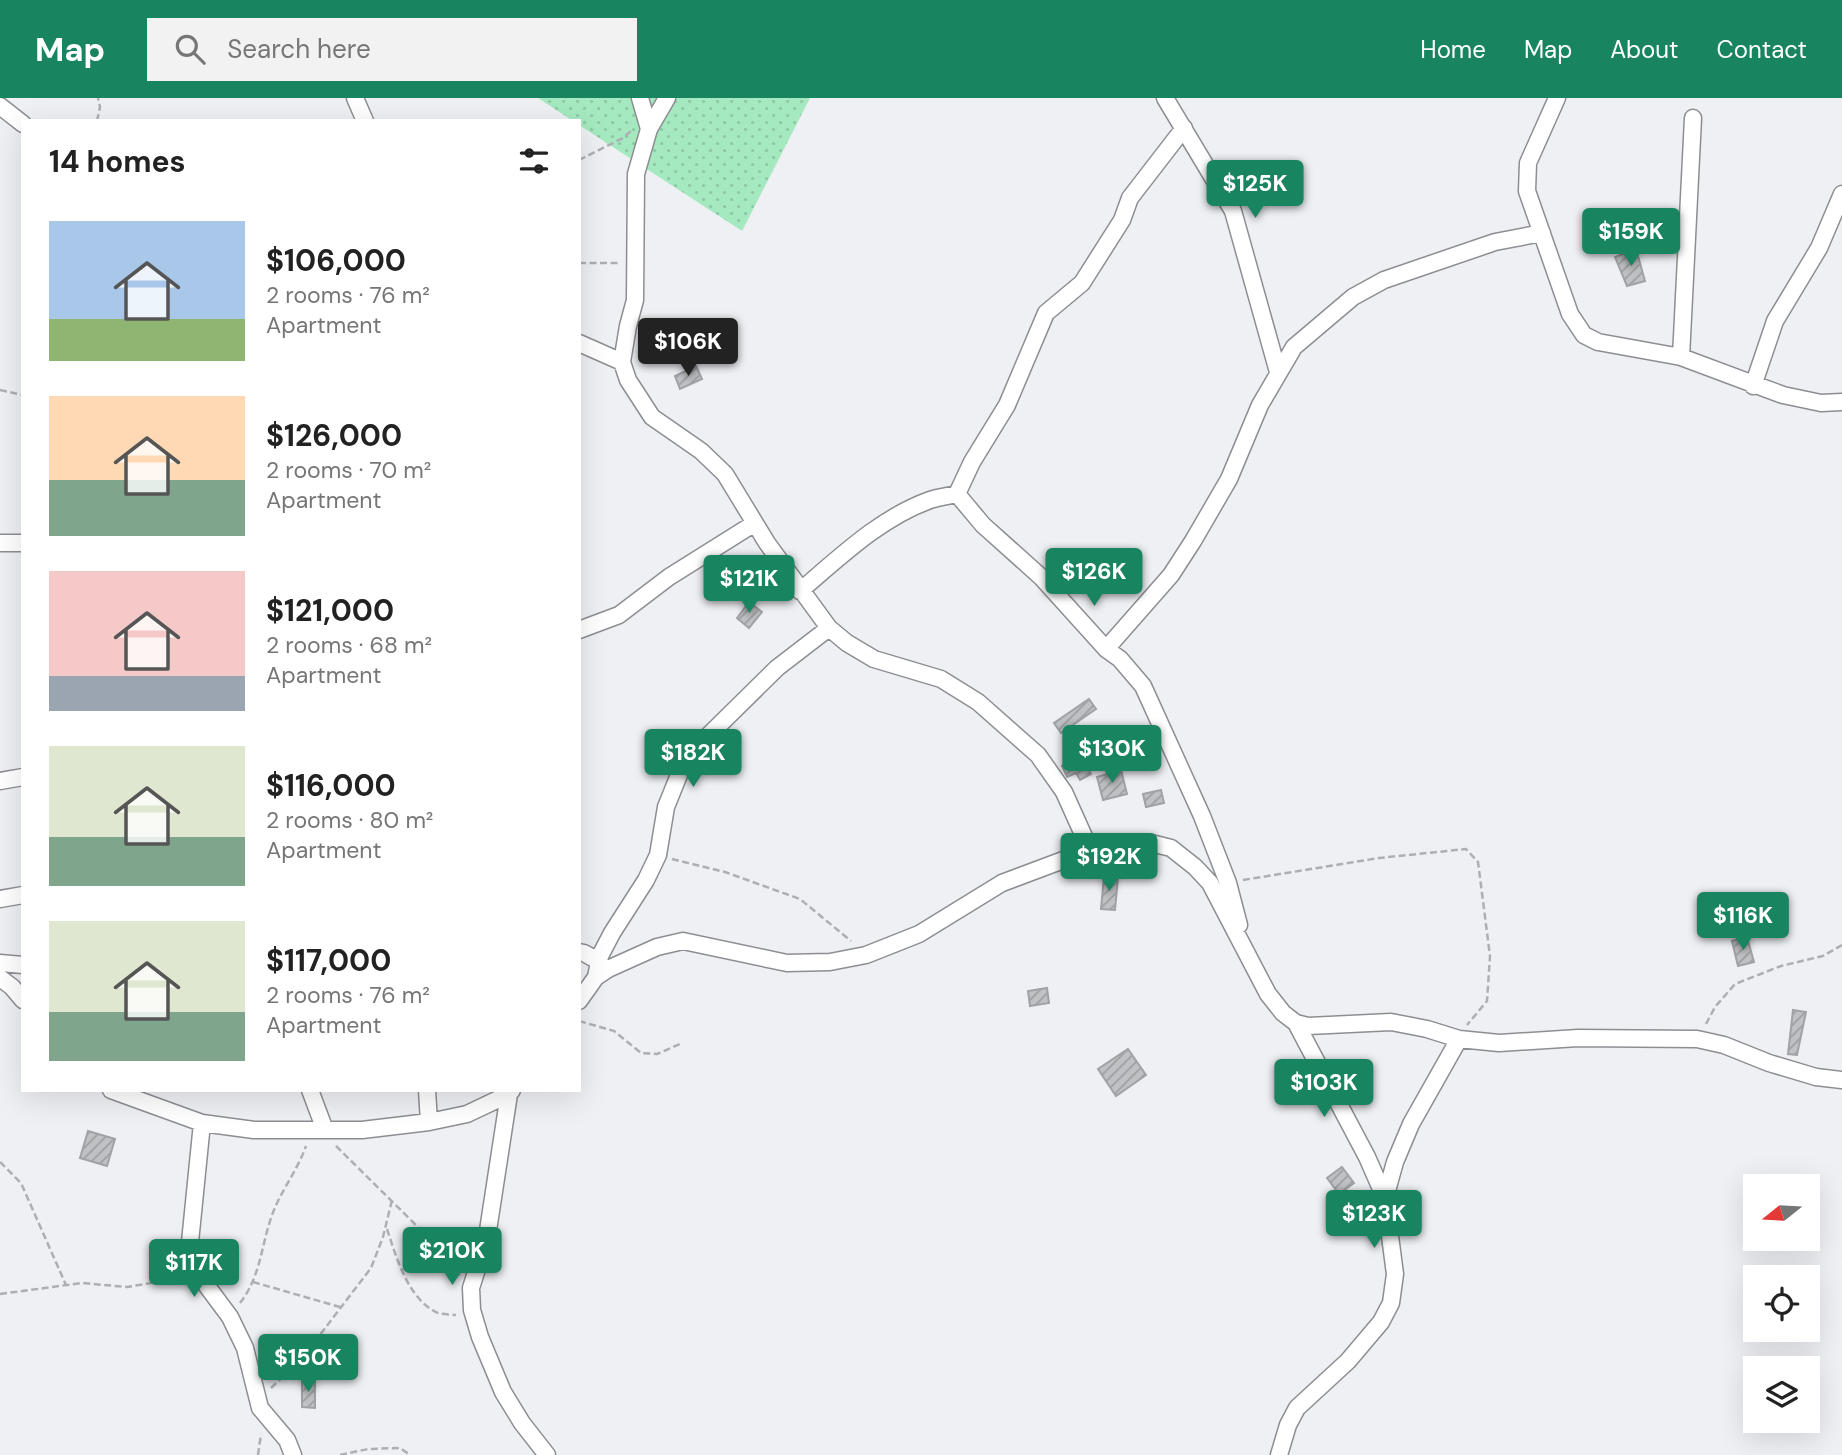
<!DOCTYPE html>
<meta charset="utf-8">
<style>
:root{--surface:#fff;--page:#f2f2f2;--text:#222;--muted:#767676;--accent:#198460}
body{margin:0;font-family:"DM Sans",sans-serif;background:var(--page);color:var(--text);height:100vh;display:flex;flex-direction:column;font-size:26px;white-space:nowrap}
*{box-sizing:border-box;margin:0}
p{font-size:23px;color:var(--muted)}
.icon{flex:none;width:38px;height:38px;fill:none;stroke:currentColor;stroke-width:2;stroke-linecap:round;stroke-linejoin:round}
.map{position:relative;flex:1;overflow:hidden}
.panel{position:absolute;left:21px;top:21px;width:560px;height:973px;display:flex;flex-direction:column;background:var(--surface);border-radius:0px;box-shadow:0 7px 28px #0002}
.panel>*{flex:none}
.needle{width:46px;rotate:252deg}
.controls{position:absolute;left:1743px;top:1076px;display:grid;gap:14px}
.controls a{display:grid;place-items:center;width:77px;height:77px;border-radius:0px;background:var(--surface);box-shadow:0 7px 28px #0002;font-size:35px}
.price{position:absolute;translate:-50% -60px;padding:0 16px;border-radius:7px;background:var(--accent);color:#fff;font-size:23px;line-height:46px;filter:drop-shadow(0 2px 4px #0008)}
.price::after{content:'';position:absolute;left:50%;top:42px;width:21px;height:16px;margin-left:-10px;background:inherit;clip-path:polygon(0 0,100% 0,50% 100%)}
.price.selected{background:#222;color:#fff}
ul{padding:0;list-style:none}
li{display:flex;align-items:center;gap:21px;height:175px;padding:0 28px}
li span{display:grid;place-items:center;flex:none;width:196px;height:140px;border-radius:0px;color:#555}
li>.icon{margin-inline-start:auto}
span .icon{width:84px;height:84px;fill:#fffc;stroke-width:1}
li b{font-size:30px}
h2{display:flex;justify-content:space-between;align-items:center;height:84px;padding:0 28px;font-size:30px}
header{display:flex;align-items:center;gap:42px;box-sizing:border-box;height:98px;padding:0 35px;background:var(--accent);color:#fff}
header strong{font-size:33px}
nav{display:flex;gap:38px;margin-inline-start:auto;font-size:24px}
.search{width:490px;height:63px;background:var(--page);display:flex;align-items:center;gap:18px;box-sizing:border-box;padding:0 24px;border-radius:0px;color:var(--muted);font-size:26px}
.map>svg:first-child{display:block}
</style>
<header>
<strong>Map</strong>
<div class="search"><svg class="icon" aria-label="search" viewBox="0 0 24 24"><circle cx="10" cy="10" r="6"/><path d="M15 15l6 6"/></svg>Search here</div>
<nav><a>Home</a><a>Map</a><a>About</a><a>Contact</a></nav>
</header>
<div class="map">
<svg width="1842" height="1357" viewBox="0 0 1842 1357">
<defs>
<pattern id="grass-dots" width="8" height="8" patternUnits="userSpaceOnUse" patternTransform="scale(1.75)"><rect width="8" height="8" fill="#a4e9bf"/><path d="M2 2h.1M6 6h.1" fill="none" stroke="#8ec8a5" stroke-width="1.8" stroke-linecap="round"/></pattern>
<pattern id="building-hatch" width="6" height="6" patternUnits="userSpaceOnUse" patternTransform="scale(1.75)"><rect width="6" height="6" fill="#bfc1c4"/><path d="M-1 1l2-2M0 6l6-6M5 7l2-2" fill="none" stroke="#9c9ea0"/></pattern>
</defs>
<rect width="100%" height="100%" fill="#eff0f4"/>
<path fill="url(#grass-dots)" d="M538,0H810L742,133L579,27V23H573Z"/>
<path fill="url(#building-hatch)" stroke="#a1a2a6" stroke-width="2" d="M1636,151L1645,183L1627,188L1615,159Z
M696,268L702,281L680,291L675,278Z
M749,504L762,514L749,530L737,520Z
M1089,601L1096,611L1061,635L1054,625Z
M1082,658L1091,676L1080,682L1076,675L1067,679L1062,668Z
M1121,672L1127,696L1103,702L1097,679Z
M1161,692L1164,705L1146,709L1143,696Z
M1104,778L1118,779L1115,812L1101,811Z
M1747,839L1754,864L1738,868L1732,843Z
M1047,890L1049,905L1030,908L1028,893Z
M1793,912L1806,914L1797,957L1788,956Z
M1128,951L1146,977L1116,998L1098,971Z
M88,1033L115,1041L107,1068L80,1060Z
M1342,1069L1354,1085L1339,1096L1327,1080Z
M302,1281L315,1282V1310L302,1309Z"/>
<g fill="none" stroke-linecap="round" stroke-linejoin="round">
<defs>
<path id="minor" d="M355,0L365,23
M640,0L649,31
M667,0L649,31L636,76L635,202L628,228L622,264L628,282L652,319L701,353L725,376L767,445L829,530L847,545L874,561L941,581L978,604L1038,657L1064,694L1090,752
M1165,0L1233,113L1278,274
M1557,0L1528,65L1527,93L1570,216L1584,237L1598,244L1681,259L1783,297L1821,305L1842,304
M0,8L23,26
M579,245L622,264
M1681,259L1693,20
M1753,288L1775,223L1819,150L1842,96
M957,396L972,364L1007,307L1046,215L1082,185L1122,122L1130,100L1184,30
M0,445H23
M800,493C840,459 880,420 930,402C938,399 948,398 957,396L983,427L1041,479L1106,551L1120,561L1143,588L1202,718L1228,785L1239,827
M579,532L619,517L669,479L755,425
M1106,551L1171,477L1193,443L1229,381L1260,307L1294,249L1353,199L1384,182L1495,144L1542,135
M0,683L23,679
M0,801L23,797
M579,854L584,855L600,864
M0,865L23,867
M596,879L600,858L612,835L646,782L658,757L666,709L683,667L709,637L777,570L829,530
M0,880L12,889L23,902
M579,903L596,879L608,871L657,849L683,843L787,865L830,864L866,857L919,836L1002,785L1090,752L1116,746L1151,745L1171,750L1195,769L1210,785L1268,896L1283,915L1296,925L1308,928L1391,924L1427,931L1459,941L1499,945L1578,940L1697,941L1724,947L1769,965L1816,979L1842,982
M1296,925L1367,1059L1385,1100
M111,992L202,1025L254,1032H362L429,1024L467,1016L509,996L512,992
M310,992L325,1032
M427,992L429,1024
M509,996L487,1139L471,1190L472,1212L480,1239L503,1294L522,1325L547,1357
M202,1025L189,1154L192,1166L198,1176L230,1219L245,1250L260,1310L287,1342L293,1357
M1279,1357L1288,1327L1297,1310L1348,1263L1381,1224L1391,1205L1395,1176L1385,1100L1395,1064L1411,1026L1459,941"/>
</defs>
<use href="#minor" stroke="#8d8e92" stroke-width="19"/>
<path stroke="#aeafb2" stroke-width="2.5" stroke-dasharray="7 3.5" stroke-linecap="butt" d="M97,23L100,9L98,0
M579,62L623,40L632,32
M579,165H619
M0,292L23,297
M672,761L725,774L800,801L851,843
M1243,782L1379,760L1466,751L1478,764L1490,858L1487,903L1467,927
M579,923L614,933L641,955L657,956L680,946
M1706,926L1715,909L1735,886L1781,868L1823,858L1842,847
M336,1048L423,1134L460,1177
M0,1064L21,1085L66,1187
M387,1131C396,1158 407,1198 434,1213C439,1217 449,1216 456,1217
M253,1184L340,1209
M0,1196L82,1185L127,1189L181,1180
M240,1205C262,1177 261,1144 274,1112C283,1090 298,1071 306,1048
M271,1290L300,1263L371,1170L383,1139L392,1102
M258,1357L261,1336
M340,1357L368,1351L400,1350L410,1357"/>
<use href="#minor" stroke="#fff" stroke-width="16"/>
</g>
</svg>
<div class="controls">
<a><svg class="needle" viewBox="-14 -14 28 28"><path d="M0-13l5 13h-10z" fill="#e53935"/><path d="M0 13l5-13h-10z" fill="#767676"/></svg></a>
<a><svg class="icon" aria-label="locate" viewBox="0 0 24 24"><circle cx="12" cy="12" r="6"/><path d="M12 2v4M12 18v4M2 12h4M18 12h4"/></svg></a>
<a><svg class="icon" aria-label="layers" viewBox="0 0 24 24"><path d="M12 4l9 5-9 5-9-5zM3 14l9 5 9-5"/></svg></a>
</div>
<b class="price" style="left:1255px;top:122px">$125K</b>
<b class="price" style="left:1631px;top:170px">$159K</b>
<b class="price selected" style="left:688px;top:280px">$106K</b>
<b class="price" style="left:1094px;top:510px">$126K</b>
<b class="price" style="left:749px;top:517px">$121K</b>
<b class="price" style="left:1112px;top:687px">$130K</b>
<b class="price" style="left:693px;top:691px">$182K</b>
<b class="price" style="left:1109px;top:795px">$192K</b>
<b class="price" style="left:1743px;top:854px">$116K</b>
<b class="price" style="left:1324px;top:1021px">$103K</b>
<b class="price" style="left:1374px;top:1152px">$123K</b>
<b class="price" style="left:452px;top:1189px">$210K</b>
<b class="price" style="left:194px;top:1201px">$117K</b>
<b class="price" style="left:308px;top:1296px">$150K</b>
<section class="panel">
<h2>14 homes<svg class="icon" aria-label="filters" viewBox="0 0 24 24"><path d="M4 7h16M4 17h16"/><circle cx="9" cy="7" r="2"/><circle cx="15" cy="17" r="2"/></svg></h2>
<ul>
<li><span style="background:linear-gradient(#a9c7e8 70%,#8fb573 0)"><svg class="icon" aria-label="home" viewBox="0 0 24 24"><path d="M3 11l9-7 9 7M6 9v11h12V9"/></svg></span><div><b>$106,000</b><p>2 rooms · 76 m²</p><p>Apartment</p></div></li>
<li><span style="background:linear-gradient(#ffd9b3 60%,#7fa58c 0)"><svg class="icon" aria-label="home" viewBox="0 0 24 24"><path d="M3 11l9-7 9 7M6 9v11h12V9"/></svg></span><div><b>$126,000</b><p>2 rooms · 70 m²</p><p>Apartment</p></div></li>
<li><span style="background:linear-gradient(#f6c9c9 75%,#9aa5b1 0)"><svg class="icon" aria-label="home" viewBox="0 0 24 24"><path d="M3 11l9-7 9 7M6 9v11h12V9"/></svg></span><div><b>$121,000</b><p>2 rooms · 68 m²</p><p>Apartment</p></div></li>
<li><span style="background:linear-gradient(#dfe7d0 65%,#7fa58c 0)"><svg class="icon" aria-label="home" viewBox="0 0 24 24"><path d="M3 11l9-7 9 7M6 9v11h12V9"/></svg></span><div><b>$116,000</b><p>2 rooms · 80 m²</p><p>Apartment</p></div></li>
<li><span style="background:linear-gradient(#dfe7d0 65%,#7fa58c 0)"><svg class="icon" aria-label="home" viewBox="0 0 24 24"><path d="M3 11l9-7 9 7M6 9v11h12V9"/></svg></span><div><b>$117,000</b><p>2 rooms · 76 m²</p><p>Apartment</p></div></li>
</ul>
</section>
</div>
